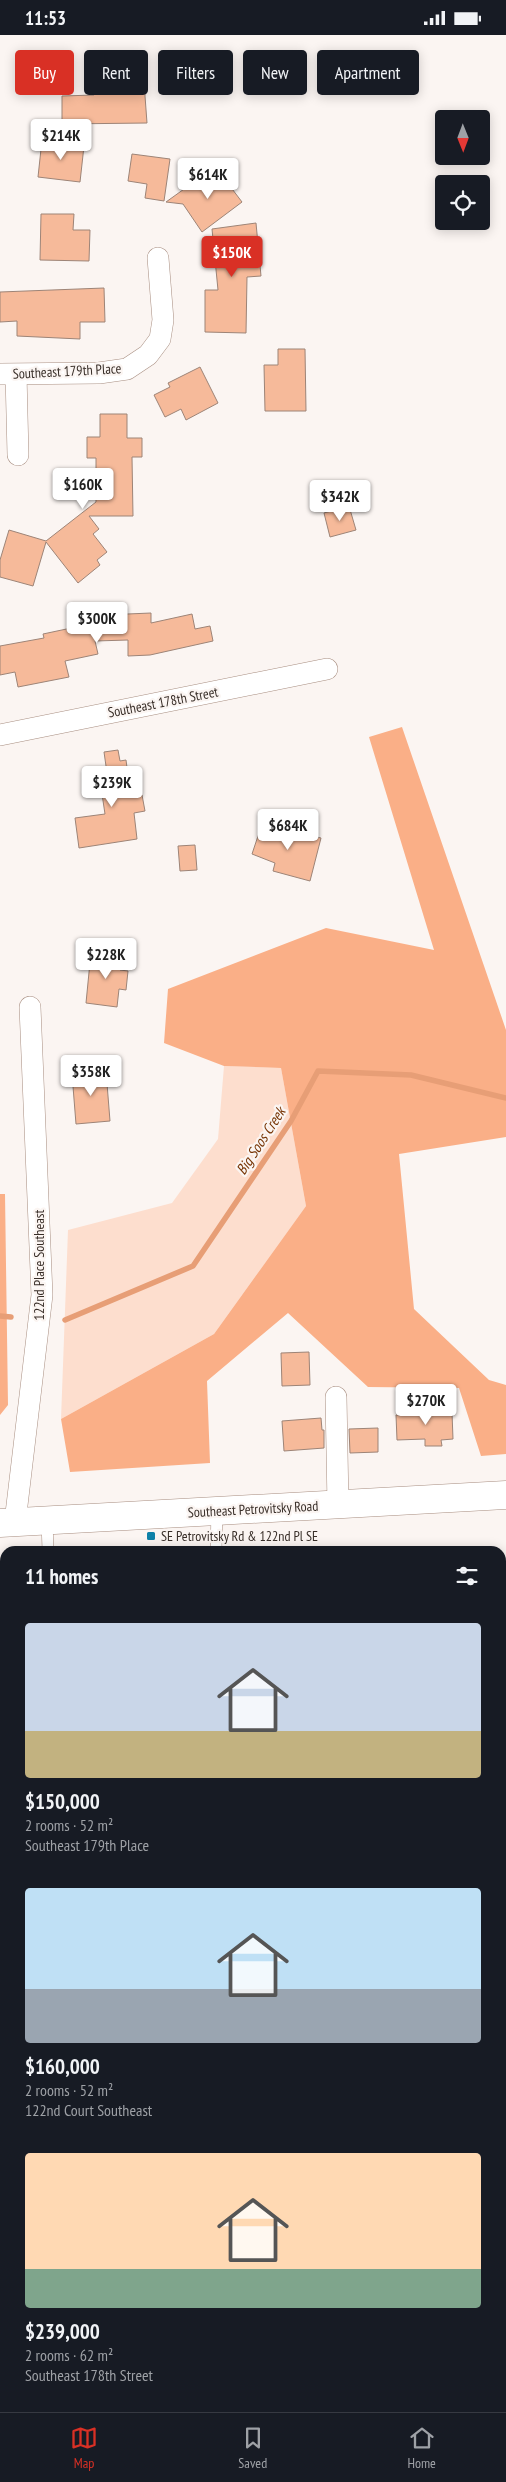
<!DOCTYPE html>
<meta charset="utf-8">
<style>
:root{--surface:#171b24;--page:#242831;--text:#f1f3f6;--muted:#9ea1a6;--line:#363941;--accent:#d93025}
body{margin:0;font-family:"PT Sans Narrow",sans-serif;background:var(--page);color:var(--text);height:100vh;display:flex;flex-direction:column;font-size:19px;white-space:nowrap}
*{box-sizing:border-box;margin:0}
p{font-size:16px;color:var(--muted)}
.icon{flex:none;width:28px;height:28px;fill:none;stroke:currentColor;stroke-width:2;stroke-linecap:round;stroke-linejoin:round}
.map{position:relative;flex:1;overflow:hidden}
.details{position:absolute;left:0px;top:1511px;width:506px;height:866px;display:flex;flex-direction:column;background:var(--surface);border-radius:15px 15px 0 0;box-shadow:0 2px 12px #0003}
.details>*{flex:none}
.guide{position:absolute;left:15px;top:15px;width:476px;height:45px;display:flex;gap:10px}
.needle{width:32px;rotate:179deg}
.controls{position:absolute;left:435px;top:75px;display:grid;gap:10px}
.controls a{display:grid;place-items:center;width:55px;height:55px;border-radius:5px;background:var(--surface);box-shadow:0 2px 12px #0003;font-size:25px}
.price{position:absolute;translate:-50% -42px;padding:0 11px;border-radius:5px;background:#fff;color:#222;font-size:16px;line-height:32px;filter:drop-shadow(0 1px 2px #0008)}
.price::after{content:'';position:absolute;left:50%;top:30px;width:15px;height:11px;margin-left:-8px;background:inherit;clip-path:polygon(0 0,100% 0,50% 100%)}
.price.on{background:var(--accent);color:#fff}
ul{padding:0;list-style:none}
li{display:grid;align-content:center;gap:10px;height:265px;padding:0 25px}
li span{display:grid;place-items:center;height:155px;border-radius:5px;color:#555}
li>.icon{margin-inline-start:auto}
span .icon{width:90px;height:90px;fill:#fffc;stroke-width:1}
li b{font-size:21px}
h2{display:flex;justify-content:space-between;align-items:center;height:60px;padding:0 25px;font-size:21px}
.tag{padding:0 18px;border-radius:5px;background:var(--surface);box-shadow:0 2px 12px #0003;font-size:18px;line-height:45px}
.tag.on{background:var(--accent);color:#fff}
.status{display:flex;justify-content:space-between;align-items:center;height:35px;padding:0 25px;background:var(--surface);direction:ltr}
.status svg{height:14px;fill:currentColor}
.menu{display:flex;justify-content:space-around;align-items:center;height:70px;border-top:1px solid var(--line);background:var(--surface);font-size:14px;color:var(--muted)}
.menu a{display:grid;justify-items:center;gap:2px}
.menu .on{color:var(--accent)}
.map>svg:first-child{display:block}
</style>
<div class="status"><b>11:53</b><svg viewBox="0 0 49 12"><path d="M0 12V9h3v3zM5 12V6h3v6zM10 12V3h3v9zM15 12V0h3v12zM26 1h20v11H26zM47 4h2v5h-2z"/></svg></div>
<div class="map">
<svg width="506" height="2377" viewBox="0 0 506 2377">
<rect width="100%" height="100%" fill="#fbf5f2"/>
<path fill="#fddece" d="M224,1031L281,1033L306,1171L214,1299L61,1384L68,1195L172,1168L218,1104Z"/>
<path fill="#faaf87" d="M402,692L506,995V1102L399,1119L414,1274L489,1345L506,1350V1419L481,1421L459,1353L368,1352L288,1278L207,1346L210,1428L70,1437L61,1384L214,1299L306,1171L281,1033L224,1031L164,1008L168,954L326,893L434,915L369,702Z
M0,1159H5L8,1370L0,1380Z
M506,1933V2087L501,2090V1934Z
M0,2331L5,2335V2372H446L451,2377H0Z"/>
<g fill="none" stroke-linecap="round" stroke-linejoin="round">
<path stroke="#e79e76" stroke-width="5.5" d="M0,1281L11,1282
M65,1285L193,1231L291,1086L318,1036L411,1040L506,1063"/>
</g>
<path fill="#f6ba9a" stroke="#9d8477" d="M104,19H147L145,61L147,88L62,89V61L94,60L93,30Z
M42,105L84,111L80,147L38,142Z
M132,119L170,124L164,166L145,163L147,149L128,146Z
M220,138L242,167L202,197L183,169L166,167L205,139L209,145Z
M41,179H74L73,195H90L89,226L40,225Z
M256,188L261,241L247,242L246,298L205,297V255H218L212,194Z
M104,253L105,287H80V304L17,301V286L0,287V257Z
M278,314H305L306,376H265L264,330H278Z
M200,332L218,368L186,385L181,374L165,382L154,360L170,352L168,348Z
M100,379H127V403H142V422H132L133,481H89L99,494L93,499L107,517L97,525L100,530L78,548L46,507L33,551L0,542V525L9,495L46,506L96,467V423H87V402H100Z
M349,471L356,495L330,502L324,478Z
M151,578V588L192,579L195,594L210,591L213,606L150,620L128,621V605L95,606L98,619L65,626L69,642L18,652L15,637L0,640V611L44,603L43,599L104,586V580Z
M118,715L120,726L126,725L131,762L142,760L145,776L134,778L137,804L79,813L75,783L105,779L99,739L107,738L104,717Z
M262,789L321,803L310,846L273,836L275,828L252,819Z
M195,810L197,835L180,836L178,811Z
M91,917L122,921L120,935L128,936L126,955L119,954L117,972L86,968Z
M106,1036L110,1086L76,1089L72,1039Z
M309,1317L310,1350L282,1351L281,1318Z
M442,1369L443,1379L452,1378L453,1404L441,1405L442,1411H425V1404L397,1405L396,1380H420V1370Z
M321,1383L322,1395H324V1413L284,1416L282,1386Z
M378,1393V1417L350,1418L349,1394Z"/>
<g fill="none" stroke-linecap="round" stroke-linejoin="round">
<defs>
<path id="service" d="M47,1485L48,1516
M216,1516L217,1476
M0,1586H5
M0,1823H5
M0,1878H5
M0,2050L5,2047
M0,2113L5,2110"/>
<path id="minor" d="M0,339L99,338L127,334L148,320L160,304L163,285L158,223
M16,339L18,420
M0,700L327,634
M336,1362L338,1470
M15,1487L42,1260L30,972
M501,1589L506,1588
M501,1717H506
M501,1838L506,1837
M501,2359L506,2363"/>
<path id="secondary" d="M0,1488L506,1460"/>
</defs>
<use href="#service" stroke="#a88e81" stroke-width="12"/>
<use href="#minor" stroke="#a88e81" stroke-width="22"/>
<use href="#secondary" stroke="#a88e81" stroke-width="29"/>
<use href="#service" stroke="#fff" stroke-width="11"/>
<use href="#minor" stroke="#fff" stroke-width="21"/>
<use href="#secondary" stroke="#fff" stroke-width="28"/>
</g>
<rect fill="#0e81a8" stroke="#fbf5f2" stroke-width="2" x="146" y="1496" width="10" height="10" rx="2.5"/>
<g text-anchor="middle" stroke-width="4.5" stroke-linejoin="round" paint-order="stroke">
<g font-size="14" fill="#382e28" stroke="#fbf5f2">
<text transform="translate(67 336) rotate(-3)" y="5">Southeast 179th Place</text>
<text transform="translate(163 667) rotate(-11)" y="5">Southeast 178th Street</text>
<text transform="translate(39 1230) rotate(-90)" y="5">122nd Place Southeast</text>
<text transform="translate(253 1474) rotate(-3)" y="5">Southeast Petrovitsky Road</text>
</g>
<g font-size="14" fill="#382e28" stroke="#fbf5f2" text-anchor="start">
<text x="161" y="1506">SE Petrovitsky Rd &amp; 122nd Pl SE</text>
</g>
<g font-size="15" font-style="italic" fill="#773505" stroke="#fbf5f2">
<text transform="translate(261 1106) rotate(-57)" y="5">Big Soos Creek</text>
</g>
</g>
</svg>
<div class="controls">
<a><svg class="needle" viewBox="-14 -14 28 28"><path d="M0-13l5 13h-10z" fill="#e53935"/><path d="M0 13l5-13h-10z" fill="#9ea1a6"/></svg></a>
<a><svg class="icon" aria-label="locate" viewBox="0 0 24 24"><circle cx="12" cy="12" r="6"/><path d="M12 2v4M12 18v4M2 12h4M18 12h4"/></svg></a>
</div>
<b class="price" style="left:61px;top:126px">$214K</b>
<b class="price" style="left:208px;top:165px">$614K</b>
<b class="price on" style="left:232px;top:243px">$150K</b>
<b class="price" style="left:83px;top:475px">$160K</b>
<b class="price" style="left:340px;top:487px">$342K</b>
<b class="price" style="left:97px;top:609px">$300K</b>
<b class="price" style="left:112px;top:773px">$239K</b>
<b class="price" style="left:288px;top:816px">$684K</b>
<b class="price" style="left:106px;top:945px">$228K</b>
<b class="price" style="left:91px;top:1062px">$358K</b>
<b class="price" style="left:426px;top:1391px">$270K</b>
<div class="guide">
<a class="tag on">Buy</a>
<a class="tag">Rent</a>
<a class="tag">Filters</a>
<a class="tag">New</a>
<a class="tag">Apartment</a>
</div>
<section class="details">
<h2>11 homes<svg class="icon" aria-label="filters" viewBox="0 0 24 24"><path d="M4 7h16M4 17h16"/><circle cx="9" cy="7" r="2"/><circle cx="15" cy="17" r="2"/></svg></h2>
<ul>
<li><span style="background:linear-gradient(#c9d6e8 70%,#c2b280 0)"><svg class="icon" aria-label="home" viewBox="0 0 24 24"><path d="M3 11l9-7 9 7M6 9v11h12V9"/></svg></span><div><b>$150,000</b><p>2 rooms · 52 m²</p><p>Southeast 179th Place</p></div></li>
<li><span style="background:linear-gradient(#bfe0f5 65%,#9aa5b1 0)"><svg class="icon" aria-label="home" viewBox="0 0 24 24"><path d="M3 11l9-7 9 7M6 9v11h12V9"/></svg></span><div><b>$160,000</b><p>2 rooms · 52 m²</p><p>122nd Court Southeast</p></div></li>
<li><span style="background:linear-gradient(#ffd9b3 75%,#7fa58c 0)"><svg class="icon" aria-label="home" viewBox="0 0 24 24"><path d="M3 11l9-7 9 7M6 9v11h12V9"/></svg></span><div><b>$239,000</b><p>2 rooms · 62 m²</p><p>Southeast 178th Street</p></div></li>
</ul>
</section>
</div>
<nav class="menu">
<a class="on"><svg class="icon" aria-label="map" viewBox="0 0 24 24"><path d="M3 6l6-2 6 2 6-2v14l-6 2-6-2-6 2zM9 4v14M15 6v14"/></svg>Map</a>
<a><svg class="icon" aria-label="saved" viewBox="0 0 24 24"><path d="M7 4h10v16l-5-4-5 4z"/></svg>Saved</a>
<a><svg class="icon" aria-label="home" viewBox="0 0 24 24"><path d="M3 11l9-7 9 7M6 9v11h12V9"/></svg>Home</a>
</nav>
